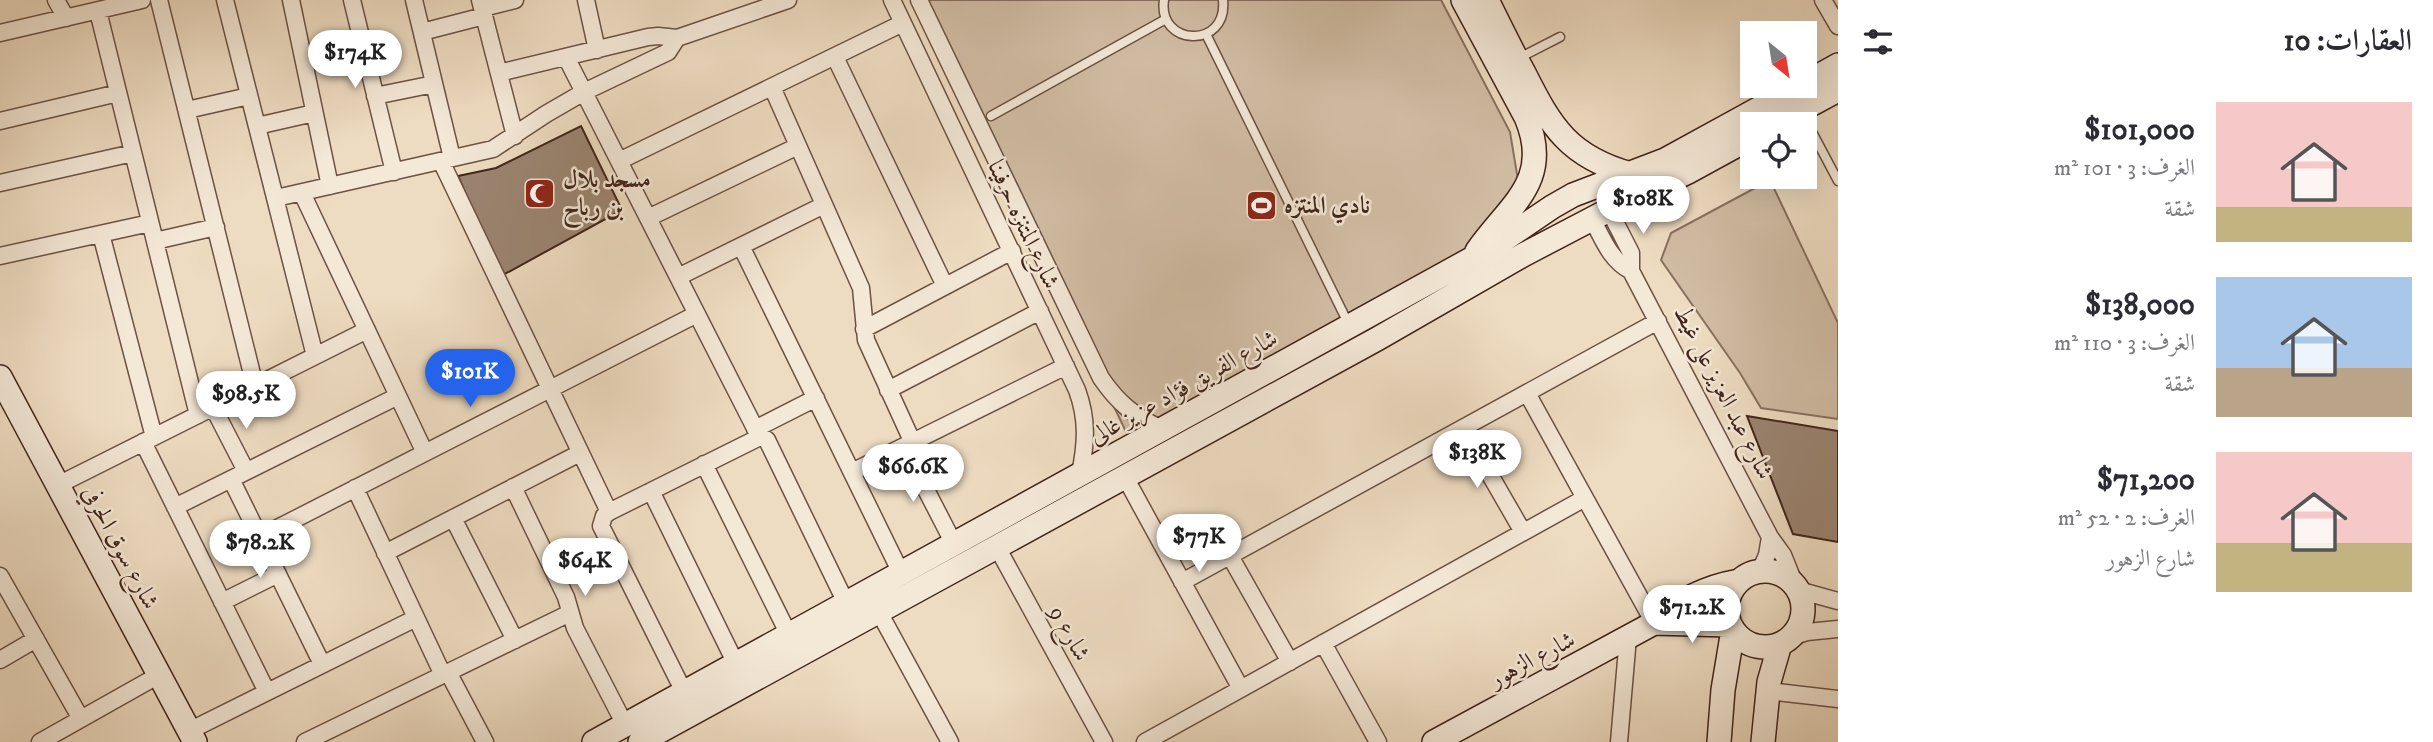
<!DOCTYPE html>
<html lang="ar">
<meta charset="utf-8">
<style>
:root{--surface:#fff;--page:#f2f2f3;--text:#2b2b33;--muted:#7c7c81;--accent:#2563eb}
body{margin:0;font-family:"IM FELL DW Pica",Amiri,serif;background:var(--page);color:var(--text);direction:rtl;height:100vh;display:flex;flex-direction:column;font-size:26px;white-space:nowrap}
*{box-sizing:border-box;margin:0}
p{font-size:23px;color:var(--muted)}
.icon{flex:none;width:38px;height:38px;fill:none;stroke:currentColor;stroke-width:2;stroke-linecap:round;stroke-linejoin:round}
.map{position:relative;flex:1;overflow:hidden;direction:ltr}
.panel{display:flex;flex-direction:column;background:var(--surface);width:595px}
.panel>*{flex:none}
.needle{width:46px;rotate:150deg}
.controls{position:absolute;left:1740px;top:21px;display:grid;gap:14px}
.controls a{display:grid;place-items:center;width:77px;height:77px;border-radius:0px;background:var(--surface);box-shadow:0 7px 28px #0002;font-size:35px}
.price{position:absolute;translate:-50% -60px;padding:0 16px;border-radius:24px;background:#fff;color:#222;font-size:23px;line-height:46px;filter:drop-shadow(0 2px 4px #0008)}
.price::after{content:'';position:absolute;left:50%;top:42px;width:21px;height:16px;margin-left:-10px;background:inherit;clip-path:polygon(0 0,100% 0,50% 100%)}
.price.selected{background:var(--accent);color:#fff}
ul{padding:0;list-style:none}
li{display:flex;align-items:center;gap:21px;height:175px;padding:0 21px}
li span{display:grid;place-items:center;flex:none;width:196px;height:140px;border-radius:0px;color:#555}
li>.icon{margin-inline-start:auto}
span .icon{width:84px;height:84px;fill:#fffc;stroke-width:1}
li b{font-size:30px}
h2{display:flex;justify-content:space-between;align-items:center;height:84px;padding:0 21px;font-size:30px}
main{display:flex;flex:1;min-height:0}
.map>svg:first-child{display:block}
</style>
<main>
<section class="panel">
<h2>العقارات: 10<svg class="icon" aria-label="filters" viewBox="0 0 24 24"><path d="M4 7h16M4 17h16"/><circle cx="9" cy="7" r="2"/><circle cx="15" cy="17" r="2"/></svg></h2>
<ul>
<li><span style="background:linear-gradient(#f6c9c9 75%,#c2b280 0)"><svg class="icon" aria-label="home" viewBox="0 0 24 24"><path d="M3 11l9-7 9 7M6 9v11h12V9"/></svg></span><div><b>$101,000</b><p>الغرف: 3 · 101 m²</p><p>شقة</p></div></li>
<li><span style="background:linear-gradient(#a9c7e8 65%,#b9a48a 0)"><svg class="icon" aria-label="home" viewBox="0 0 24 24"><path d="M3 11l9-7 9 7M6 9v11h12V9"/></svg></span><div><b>$138,000</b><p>الغرف: 3 · 110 m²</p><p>شقة</p></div></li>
<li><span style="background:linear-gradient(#f6c9c9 65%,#c2b280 0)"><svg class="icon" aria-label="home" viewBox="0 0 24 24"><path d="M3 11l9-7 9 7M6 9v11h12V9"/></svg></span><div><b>$71,200</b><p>الغرف: 2 · 52 m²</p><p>شارع الزهور</p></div></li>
</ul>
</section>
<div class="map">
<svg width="1838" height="742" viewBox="0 0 1838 742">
<rect width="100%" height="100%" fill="#eedcc2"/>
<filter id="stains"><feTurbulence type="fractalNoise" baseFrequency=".00286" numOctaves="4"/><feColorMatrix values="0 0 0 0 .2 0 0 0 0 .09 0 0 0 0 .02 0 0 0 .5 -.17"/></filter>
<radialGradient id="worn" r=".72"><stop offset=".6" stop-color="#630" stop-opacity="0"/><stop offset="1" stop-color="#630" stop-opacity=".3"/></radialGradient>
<path fill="#d1bda5" stroke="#897060" stroke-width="2" d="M921,0H1441L1510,132L1518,180L1488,230L1466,252L1138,431L1126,432Z
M1770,180L1838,323V419L1761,408L1740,373L1661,260L1671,233Z"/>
<path fill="#9b8471" stroke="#41241a" stroke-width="2" d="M581,126L622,210L503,275L490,251L458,176L496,168Z
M1747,416L1838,431V542L1793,534Z"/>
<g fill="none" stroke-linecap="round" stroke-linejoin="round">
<defs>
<path id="lane" d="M1164,0C1157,46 1228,50 1223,0
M1206,34L1348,323
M1519,58L1560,37
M1802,113L1838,181
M991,116L1166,19"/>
<path id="street" d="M56,0L66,18
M159,0L255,386
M225,0L315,356
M291,0L330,186
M352,0L394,172
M414,0L452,158
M480,0L515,136
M586,0L597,50
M892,0L1077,390C1088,420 1086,444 1080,474
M919,0L1101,378C1118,403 1135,417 1162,429
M1823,0L1838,26
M483,8L515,0
M98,11L198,415
M422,32L484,16
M0,33L142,0
M566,57L759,436
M835,57L945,286
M304,61L363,46
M499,73L648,37L658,36L677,38L788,0
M772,87L861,288L866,340L913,443
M375,96L434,84
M187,110L249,96
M0,121L118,93
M257,126L314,113
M441,161L609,512
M619,161L903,23
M0,183L133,153
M302,193L425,453
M276,198L493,149L546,114L584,92L668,52L677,38
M1609,210L1631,253V271L1770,537L1783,555L1795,585
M648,218L798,146
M1592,219C1603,239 1610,260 1631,271
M101,234L154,437
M155,241L216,227
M741,246L901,573
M0,256L150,223
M678,277L824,205
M864,329L1012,251
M888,390L1040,311
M1527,393L1654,623
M213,407L246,471
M1463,428L1523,532
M755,429L816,398
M143,442L267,692
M904,447L954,544
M704,464L789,635
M852,472L1066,366
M1125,477L1241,689
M231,479L322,664
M58,485L367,330
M513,487L566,597L575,628L625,725
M355,488L443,675
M651,491L736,664
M175,507L398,396
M453,518L515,640
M260,537L697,314
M997,547L1104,742
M385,553L580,453
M1230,556L1290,662
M1760,571L1767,555L1770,537
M0,576L81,719
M1182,582L1658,321
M1798,590L1838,601
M222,602L278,574
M879,612L950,742
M1792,637L1807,632L1838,629
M1323,643L1378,742
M0,660L36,639
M448,672L485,742
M1768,691L1838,699
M684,692L601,526L604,516L609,512L762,436L767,440L846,603
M189,731L416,618
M40,742L159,675
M305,742L570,613
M1145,742L1585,498
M1619,742L1628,637"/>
<path id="secondary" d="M1463,0L1526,117C1553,181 1510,204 1477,251
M1487,0C1499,24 1511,49 1524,73C1551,127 1569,157 1631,174
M1804,84L1838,65
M1775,124L1838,90
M0,377L195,742
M1727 609a38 38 0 1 1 76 0a38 38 0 1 1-76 0Z
M1654,623L1730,625
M594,742L1493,247L1552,207L1573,195L1665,160L1800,86
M640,742L1377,339L1523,255L1609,210L1688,172L1752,137
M1434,742L1654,623C1680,600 1705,587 1739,581
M1719,742L1723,690L1733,630
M1763,742L1769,682L1780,644"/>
</defs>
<use href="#lane" stroke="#6c5244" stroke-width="11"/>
<use href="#street" stroke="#6c5244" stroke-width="19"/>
<use href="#secondary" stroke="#41241a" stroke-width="26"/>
<use href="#lane" stroke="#f4e8d7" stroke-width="8"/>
<use href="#street" stroke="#f4e8d7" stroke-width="16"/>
<use href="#secondary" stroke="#f4e8d7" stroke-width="23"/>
</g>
<defs>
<symbol id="mosque-square" viewBox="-11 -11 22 22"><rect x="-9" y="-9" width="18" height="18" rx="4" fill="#8f2418" stroke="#f4e8d7"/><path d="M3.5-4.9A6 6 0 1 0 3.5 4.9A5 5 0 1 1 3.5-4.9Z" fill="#fff"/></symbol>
<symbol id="stadium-square" viewBox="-11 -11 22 22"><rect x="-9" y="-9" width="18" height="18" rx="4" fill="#8f2418" stroke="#f4e8d7"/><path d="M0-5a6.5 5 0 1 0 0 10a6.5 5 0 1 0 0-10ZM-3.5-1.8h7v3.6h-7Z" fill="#fff"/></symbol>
</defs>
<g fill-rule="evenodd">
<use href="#mosque-square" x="522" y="176" width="35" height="35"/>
<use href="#stadium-square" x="1244" y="188" width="35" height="35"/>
</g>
<g text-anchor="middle" stroke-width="5" stroke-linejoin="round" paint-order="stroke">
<g font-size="24" font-weight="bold" fill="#41241a" stroke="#f4e8d7" text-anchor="start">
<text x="563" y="187">مسجد بلال<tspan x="563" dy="28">بن رباح</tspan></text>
<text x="1284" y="213">نادي المنتزه</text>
</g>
<g font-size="24" fill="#41241a" stroke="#f4e8d7">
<text transform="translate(1024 224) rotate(65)" y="8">شارع المتنزه حرفينا</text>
<text transform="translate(1183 387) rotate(-29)" y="8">شارع الفريق فؤاد عزيز غالى</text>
<text transform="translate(1724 392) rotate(63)" y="8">شارع عبد العزيز على غيط</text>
<text transform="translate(121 547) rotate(62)" y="8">شارع سوق الحرفي</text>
<text transform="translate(1070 633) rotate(61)" y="8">شارع 9</text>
<text transform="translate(1532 659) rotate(-28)" y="8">شارع الزهور</text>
</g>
</g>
<rect width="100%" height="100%" filter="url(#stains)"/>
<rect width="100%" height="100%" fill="url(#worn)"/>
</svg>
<div class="controls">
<a><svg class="needle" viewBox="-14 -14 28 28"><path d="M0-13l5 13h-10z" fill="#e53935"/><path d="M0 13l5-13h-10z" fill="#7c7c81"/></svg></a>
<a><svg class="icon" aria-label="locate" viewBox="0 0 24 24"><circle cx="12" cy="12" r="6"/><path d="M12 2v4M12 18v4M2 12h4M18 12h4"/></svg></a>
</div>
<b class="price" style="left:355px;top:90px">$174K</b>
<b class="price" style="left:1643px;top:236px">$108K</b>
<b class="price selected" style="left:470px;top:409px">$101K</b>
<b class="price" style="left:246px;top:431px">$98.5K</b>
<b class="price" style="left:1477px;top:490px">$138K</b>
<b class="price" style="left:913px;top:504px">$66.6K</b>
<b class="price" style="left:1199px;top:574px">$77K</b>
<b class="price" style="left:260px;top:580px">$78.2K</b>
<b class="price" style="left:585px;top:598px">$64K</b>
<b class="price" style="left:1692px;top:645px">$71.2K</b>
</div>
</main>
